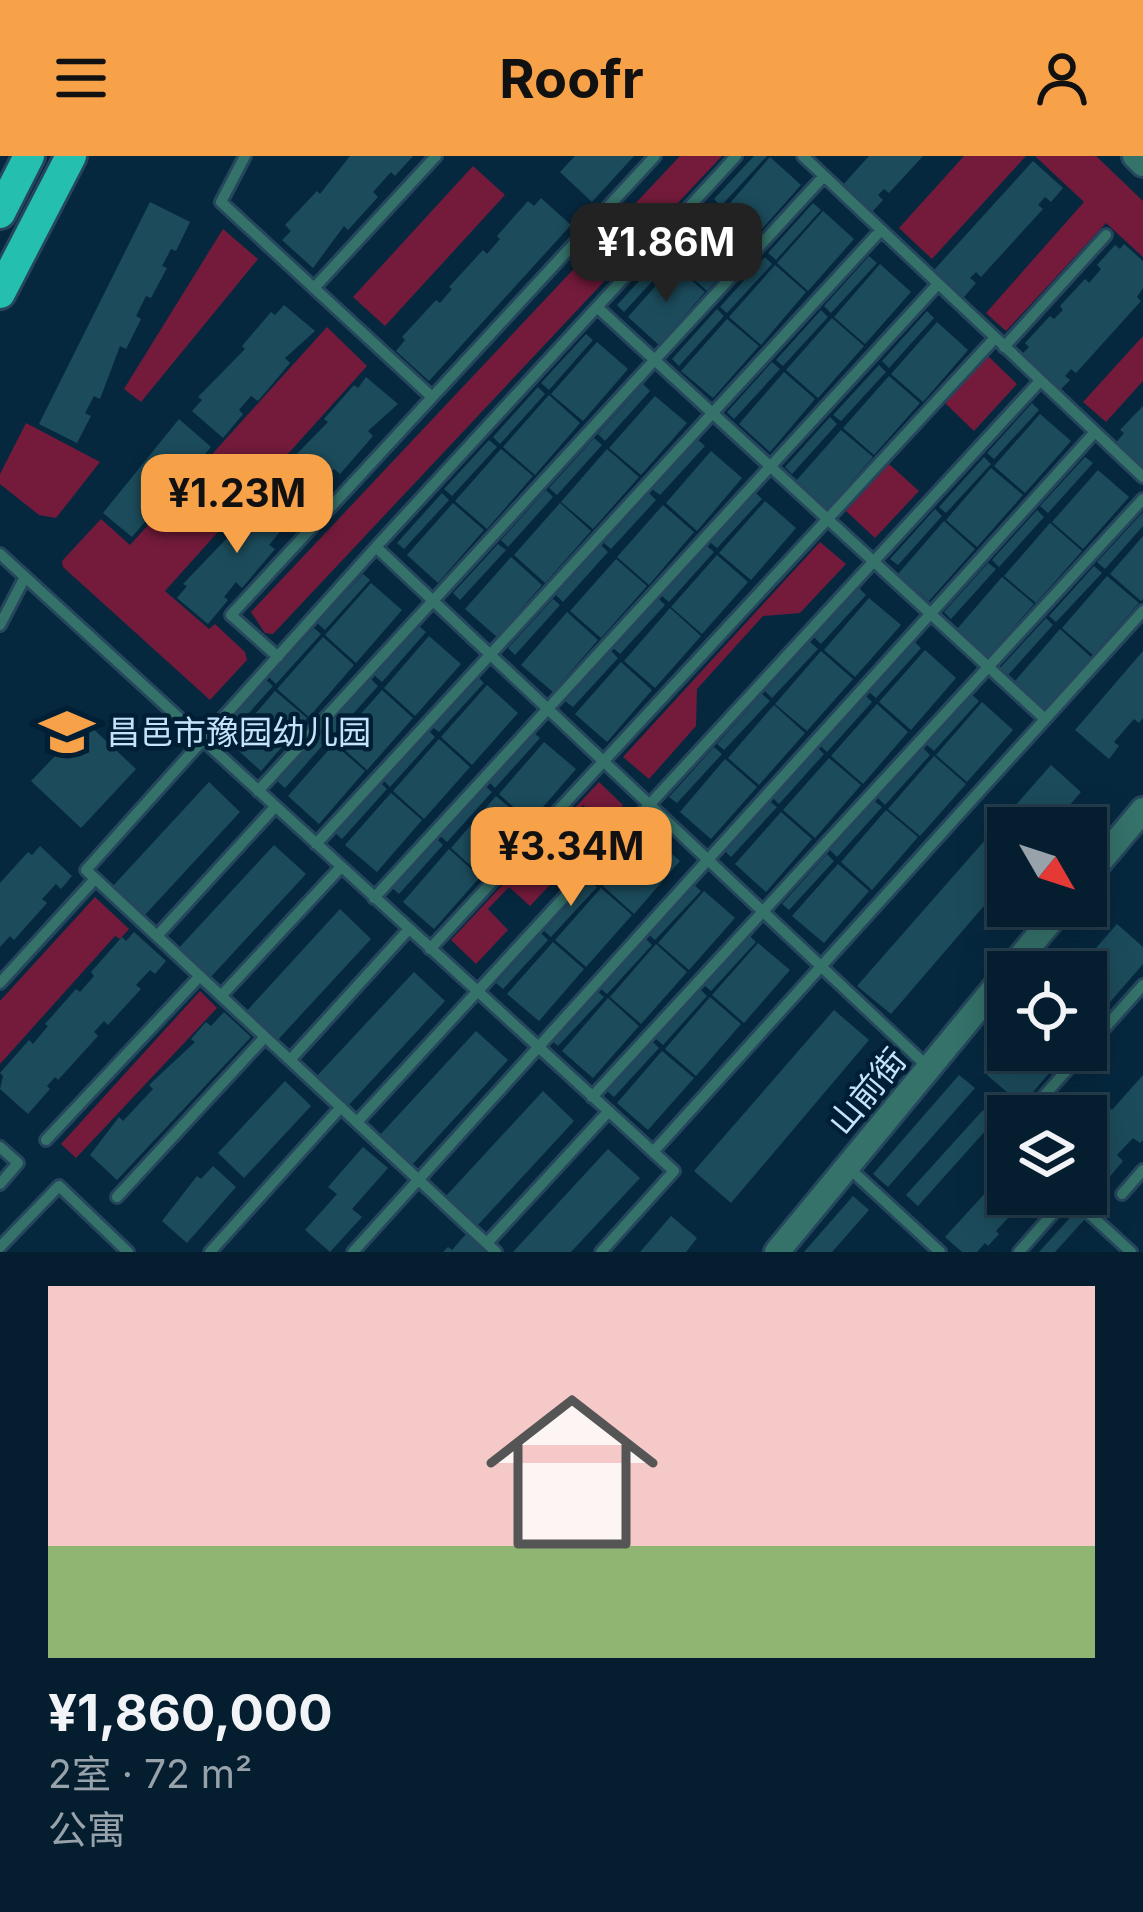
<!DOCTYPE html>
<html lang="zh">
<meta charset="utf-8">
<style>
:root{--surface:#041e2f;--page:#122b3b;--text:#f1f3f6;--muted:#97a2aa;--line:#253c4b;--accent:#f7a149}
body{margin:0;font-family:Inter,"Noto Sans SC",sans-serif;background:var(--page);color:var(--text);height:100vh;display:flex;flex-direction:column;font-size:45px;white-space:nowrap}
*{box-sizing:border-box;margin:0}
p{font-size:39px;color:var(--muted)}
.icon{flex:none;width:66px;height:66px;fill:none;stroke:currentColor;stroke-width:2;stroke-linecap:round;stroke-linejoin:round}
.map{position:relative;height:1096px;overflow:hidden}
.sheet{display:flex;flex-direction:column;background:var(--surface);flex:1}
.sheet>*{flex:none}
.needle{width:78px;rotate:129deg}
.fabs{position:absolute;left:987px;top:651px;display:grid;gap:24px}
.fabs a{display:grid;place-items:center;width:120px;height:120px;border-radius:0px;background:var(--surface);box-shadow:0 6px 30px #0003,0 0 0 3px var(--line);font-size:60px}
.price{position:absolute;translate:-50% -102px;padding:0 27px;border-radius:24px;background:var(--accent);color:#111;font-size:39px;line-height:78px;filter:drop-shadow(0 3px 6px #0008)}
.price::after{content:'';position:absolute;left:50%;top:72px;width:36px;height:27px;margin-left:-18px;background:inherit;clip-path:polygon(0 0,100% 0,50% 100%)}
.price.active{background:#222;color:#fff}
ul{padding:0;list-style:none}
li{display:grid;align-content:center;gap:24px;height:636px;padding:0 48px}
li span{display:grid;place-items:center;height:372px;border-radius:0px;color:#555}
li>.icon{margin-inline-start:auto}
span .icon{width:216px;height:216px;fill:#fffc;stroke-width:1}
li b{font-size:51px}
header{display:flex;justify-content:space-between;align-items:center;height:156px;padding:0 48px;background:var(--accent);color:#111;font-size:54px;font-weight:700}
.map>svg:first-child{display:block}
</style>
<header><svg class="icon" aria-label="menu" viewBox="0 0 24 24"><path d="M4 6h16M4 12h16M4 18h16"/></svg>Roofr<svg class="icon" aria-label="person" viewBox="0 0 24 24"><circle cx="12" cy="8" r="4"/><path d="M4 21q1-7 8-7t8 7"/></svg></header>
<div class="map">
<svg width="1143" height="1096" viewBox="0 0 1143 1096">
<rect width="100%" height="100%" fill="#06283f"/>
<path fill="#741b3b" d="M680,0H722L273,478L265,477L251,456Z
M964,0H1026L932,103L899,72Z
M1035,0H1096L1143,45V101L1106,67L1006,175L986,157L1084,46Z
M473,10L505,39L385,170L353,141Z
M223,73L258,103L141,246L124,233Z
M327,171L367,210L165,435L209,473L215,468L245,496L247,504L210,544L63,411L62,405L101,363L130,389Z
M1143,180V225L1106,266L1083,246Z
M988,200L1017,228L974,275L945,247Z
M26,267L100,306L56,362L39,359L0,328V318Z
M889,308L919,335L875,382L846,355Z
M820,386L846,408L800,457L763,460L697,533L696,570L649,623L623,601Z
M599,626L623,649L605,669L583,649L562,672L584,693L530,750L509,731L488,753L508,774L476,808L451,784Z
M95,741L129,773L120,783L115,780L0,908V845Z
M200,835L217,852L76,1002L61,988Z"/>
<path fill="#1c4c5c" d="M350,0H413L395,20L391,16L373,36L378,41L348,74L344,70L313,112L282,84L291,75L285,69L317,35L320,38Z
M575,0H634L592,46L560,16Z
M754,0H767L721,50L714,43Z
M869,0H923L889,37L884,33L878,39L883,44L871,57L841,31Z
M770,1L801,29L755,81L724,54Z
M1033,5L1063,32L1051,46L1045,41L1038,49L1043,53L981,121L976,116L970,122L976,127L964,141L934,114Z
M541,42L571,69L429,225L396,195L405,184L402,181L436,144L440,147L452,133L449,131L483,94L487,98L500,83L497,80L528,45L534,50Z
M150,46L190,66L176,95L171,93L162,110L167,112L151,142L146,140L136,160L141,163L126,193L120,190L100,243L94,240L85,257L91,260L77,287L39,268Z
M711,47L718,54L673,104L666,97Z
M813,47L821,54L776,104L768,97Z
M722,55L753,83L707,135L676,107Z
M823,55L854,83L808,135L777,107Z
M1124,88L1143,105V132L1137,141L1141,145L1076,217L1071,213L1065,220L1070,224L1058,236L1019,201L1029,191L1025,187L1050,160L1054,163L1063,154L1060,150L1085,123L1089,127L1101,113L1097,109L1115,89L1120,93Z
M662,100L670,106L624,156L617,149Z
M869,100L877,107L831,157L824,150Z
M765,101L772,108L727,157L720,151Z
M880,108L911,136L865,188L834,161Z
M674,109L705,136L659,189L628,161Z
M775,109L806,136L761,189L729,161Z
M284,149L315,175L285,202L290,207L258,245L251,240L239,254L243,258L223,282L192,255L202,244L198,241L245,193L242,190L271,156L275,159Z
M717,153L724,160L679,210L672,203Z
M821,154L828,161L783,210L776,204Z
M927,155L934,162L889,212L882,205Z
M832,162L864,190L818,242L786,214Z
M727,163L759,190L713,242L681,215Z
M937,166L968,194L923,246L891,218Z
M586,178L593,184L549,234L541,227Z
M597,186L628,213L583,265L551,238Z
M772,206L780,213L734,263L727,256Z
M879,209L886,216L841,265L833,259Z
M784,216L815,243L770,296L739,268Z
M889,220L920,247L874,299L843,272Z
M366,221L398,248L368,275L373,280L340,318L334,313L322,327L326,331L306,355L275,328L285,317L281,314L328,266L324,263L354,229L358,232Z
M643,228L650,235L605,285L598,278Z
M538,231L545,238L500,288L493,281Z
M549,239L580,267L535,319L503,291Z
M655,240L687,267L641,319L609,292Z
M1032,247L1039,254L994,303L987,297Z
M1143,250V313L1115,288L1124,277L1120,274Z
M1040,258L1071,285L1025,337L994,310Z
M830,261L837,268L792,318L785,311Z
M179,263L211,291L194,311L184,302L165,324L174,332L132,381L103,357Z
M841,274L873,301L827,353L795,326Z
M594,282L602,289L557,339L549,332Z
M697,283L705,290L660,339L652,333Z
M489,284L497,291L452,340L444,333Z
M501,293L533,320L487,373L455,345Z
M607,293L639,321L593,373L561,346Z
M711,295L742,322L697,375L666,347Z
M984,301L991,308L946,357L939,351Z
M1085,301L1093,307L1048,357L1040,350Z
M991,312L1023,339L977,391L946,364Z
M1098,314L1129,341L1083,393L1052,366Z
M546,334L553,341L508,391L501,384Z
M269,335L300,362L288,376L283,372L269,389L275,393L242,432L236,426L224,441L228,444L208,468L177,442L187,430L183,428L230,379L226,376L256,342L260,345Z
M755,336L762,343L717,392L710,386Z
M442,337L449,344L404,393L397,387Z
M649,337L656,344L611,393L604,387Z
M765,345L796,372L751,424L719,397Z
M453,347L484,374L438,427L407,399Z
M560,347L591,375L545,427L514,399Z
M663,349L694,376L649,429L617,401Z
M935,353L942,360L898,409L890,403Z
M1037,354L1044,361L999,411L992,404Z
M1143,356V370L1105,413L1097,406Z
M944,365L975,393L929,445L898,418Z
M1050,367L1082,395L1036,447L1004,420Z
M1143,380V443L1141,445L1110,418Z
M498,388L506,394L460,444L453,437Z
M601,389L608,396L563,446L556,439Z
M707,390L714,396L669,446L661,439Z
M717,399L748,426L702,478L671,451Z
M511,401L542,429L497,481L465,453Z
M616,403L647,430L601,482L570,455Z
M988,407L996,413L951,463L944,456Z
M1094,410L1102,417L1056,466L1049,460Z
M363,418L370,424L325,474L317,467Z
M1107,420L1139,447L1093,499L1062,472Z
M1002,421L1034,448L988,501L957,473Z
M371,427L402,454L356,507L325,479Z
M859,432L866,439L821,488L814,481Z
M658,442L665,449L620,498L613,492Z
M869,442L901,469L855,521L824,494Z
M553,443L560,449L515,499L508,492Z
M670,452L701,480L655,532L624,505Z
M567,456L598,484L553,536L521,509Z
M1046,462L1053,469L1008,519L1000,512Z
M419,470L426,476L382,526L374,519Z
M314,472L321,478L276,528L269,521Z
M1060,473L1091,501L1045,553L1014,526Z
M429,480L461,508L415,560L384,532Z
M323,481L354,509L309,561L277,533Z
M914,485L921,492L876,542L868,535Z
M810,486L818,493L772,542L765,535Z
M925,494L956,522L911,574L879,546Z
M611,495L618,502L573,551L565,545Z
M821,495L853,523L807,575L775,548Z
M1143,495V562L1139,567L1134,563L1114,586L1119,590L1109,603L1075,574Z
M621,506L652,534L607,586L575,558Z
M477,520L484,527L439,576L431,570Z
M371,523L378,530L333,580L325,573Z
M266,524L273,530L228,580L220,573Z
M487,529L518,557L472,609L441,581Z
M382,534L413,562L367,614L336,586Z
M275,535L307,562L261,615L230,587Z
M762,538L770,545L724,594L717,588Z
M971,538L979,545L934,595L926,588Z
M865,539L872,546L827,596L820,589Z
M982,546L1013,574L967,626L936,599Z
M877,548L908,576L863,628L831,600Z
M774,549L805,577L759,629L728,602Z
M87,567L136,613L81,672L31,625Z
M428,574L435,581L390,631L383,624Z
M322,576L329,582L285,632L277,625Z
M533,576L540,582L495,632L488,625Z
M439,583L470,611L424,663L393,635Z
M544,586L576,613L530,666L499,638Z
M334,588L365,615L319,668L288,640Z
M714,591L722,598L677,647L669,641Z
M817,591L824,598L779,648L772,641Z
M923,592L930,599L885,649L878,642Z
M934,600L966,628L920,680L888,653Z
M829,602L861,629L815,682L783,654Z
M725,603L757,631L711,683L680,656Z
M1051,609L1081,636L1050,672H1008V722L891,858L857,830Z
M209,626L240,656L143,761L112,731Z
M380,626L387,633L342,683L334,676Z
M485,630L492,636L447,686L439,679Z
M391,637L422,664L377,716L345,689Z
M496,640L528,667L482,720L451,692Z
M769,645L777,651L731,701L724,694Z
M874,645L882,651L837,701L830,694Z
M886,654L918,681L872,734L841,706Z
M781,656L812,683L766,736L735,708Z
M638,671L645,678L600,727L593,721Z
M649,678L680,705L634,758L603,730Z
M436,682L443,689L399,738L391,731Z
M274,689L306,718L209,823L177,794Z
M40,690L72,720L61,733L56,728L42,743L47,747L14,784L10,780L0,791V727L28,696L32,699Z
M449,693L480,721L434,773L403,746Z
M827,698L834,705L789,754L782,748Z
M838,708L869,735L824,787L792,760Z
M589,725L597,731L551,781L544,775Z
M693,728L701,735L655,784L648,778Z
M601,732L632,759L586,811L555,784Z
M704,735L735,762L689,814L658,787Z
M340,753L371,783L274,888L243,859Z
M1117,768L1143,791V808L1086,874V816H1075Z
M134,776L166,805L155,818L150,814L136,829L141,833L108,869L104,865L94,876L98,880L58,924L55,921L47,930L50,933L28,958L0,933L3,920L0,917L29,884L33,888L48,870L45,868L76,833L80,836L94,820L91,816L122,781L126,785Z
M541,777L548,784L503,833L496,827Z
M749,779L756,786L711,835L704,829Z
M645,782L652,789L607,838L600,832Z
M553,786L584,813L539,865L507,838Z
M758,787L790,814L744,867L712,839Z
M656,788L687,816L641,868L610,841Z
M414,816L445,845L348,950L316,921Z
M700,833L707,840L663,889L655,882Z
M596,834L604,841L558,890L551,884Z
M710,841L741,868L696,920L665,893Z
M608,842L639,870L593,922L562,895Z
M834,854L869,884L731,1047L694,1015Z
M224,856L251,881L117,1024L90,999L119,961L123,965L153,933L149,929L195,886L191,883L206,866L211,870Z
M476,875L508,904L411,1010L379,980Z
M652,885L659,892L614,941L607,935Z
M1008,894H1069L1022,949L987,919Z
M662,895L694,922L648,974L617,947Z
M959,919L975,932L888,1031L873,1018Z
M1143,919V984L1140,987L1133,982L1117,999L1123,1005L1107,1024L1086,1005V982L1090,977L1086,974L1108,950L1112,954Z
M285,925L311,950L244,1022L218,997Z
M543,935L574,965L477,1070L446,1040Z
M983,954L995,964L918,1050L906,1039Z
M363,991L388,1012L352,1053L362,1061L330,1096L305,1074L337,1038L328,1031Z
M608,993L640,1022L571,1096H513Z
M213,1010L236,1031L187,1087L162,1065L197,1020L201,1023Z
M1008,1012V1038H1030L996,1075L999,1078L988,1090L985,1087L977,1096H962L945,1081Z
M853,1040L869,1054L832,1096H804Z
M1076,1055L1085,1063L1055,1096H1039Z
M671,1060L697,1082L686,1096H640Z
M467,1077L489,1096H443L448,1091L452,1094Z"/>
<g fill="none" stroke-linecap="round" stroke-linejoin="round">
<defs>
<path id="service" d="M245,0L221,46L432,241
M803,0L1143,321
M314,132L436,0
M597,151L1045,563
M1004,191L1106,79
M376,391L929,912
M0,398L674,1015L601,1096
M0,469L25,421
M278,501L231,459L655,0
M258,635L824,20
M316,688L881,74
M374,742L938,128
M157,780L275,651
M430,793L995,182
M0,827L95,723
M221,840L341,711
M1086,893L1143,829
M290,904L409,773
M592,941L1143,343
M1032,953L1085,894
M357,966L1040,225
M46,984L200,820
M0,991L18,1007L0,1028
M653,996L1143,455
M849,1012L940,1096
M1122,1038L1143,1014
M117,1041L265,881
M487,1087L608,956
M0,1091L59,1030L128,1096
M210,1096L341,951
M353,1096L1095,276
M496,1096L86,714L376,391L736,0
M1019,1096L1069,1039L1131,1096"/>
<path id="tertiary" d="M1135,0L1143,8
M1086,722L1143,654
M1008,816L1063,750
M777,1096L1008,816"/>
<path id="primary" d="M0,57L29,0
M0,137L71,0"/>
</defs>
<use href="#service" stroke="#25465d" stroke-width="16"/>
<use href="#tertiary" stroke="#25465d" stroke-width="30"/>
<use href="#primary" stroke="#25465d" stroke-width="36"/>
<use href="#service" stroke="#35726a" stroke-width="10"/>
<use href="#tertiary" stroke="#35726a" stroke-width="24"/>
<use href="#primary" stroke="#24bfae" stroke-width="30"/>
</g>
<defs>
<symbol id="school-bare" viewBox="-9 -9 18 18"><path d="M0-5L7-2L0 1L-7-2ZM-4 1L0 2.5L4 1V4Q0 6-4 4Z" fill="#f7a149" stroke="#001e34" stroke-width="2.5" paint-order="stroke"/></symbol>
</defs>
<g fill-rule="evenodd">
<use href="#school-bare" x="29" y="538" width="76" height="76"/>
</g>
<g text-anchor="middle" stroke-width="9" stroke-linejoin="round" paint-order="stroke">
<g font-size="33" fill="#c5e3fd" stroke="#001e34" text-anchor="start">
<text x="107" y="588">昌邑市豫园幼儿园</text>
</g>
<g font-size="33" fill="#c5e3fd" stroke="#001e34">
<text transform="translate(867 935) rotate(-50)" y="12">山前街</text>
</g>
</g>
</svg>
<div class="fabs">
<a><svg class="needle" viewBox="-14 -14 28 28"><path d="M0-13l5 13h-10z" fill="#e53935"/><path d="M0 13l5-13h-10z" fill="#97a2aa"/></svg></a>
<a><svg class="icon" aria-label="locate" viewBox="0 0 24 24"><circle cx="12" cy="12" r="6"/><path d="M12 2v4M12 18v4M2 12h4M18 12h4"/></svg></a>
<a><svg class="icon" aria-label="layers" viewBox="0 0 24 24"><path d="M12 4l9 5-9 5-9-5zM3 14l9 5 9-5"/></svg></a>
</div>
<b class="price active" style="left:666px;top:149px">¥1.86M</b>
<b class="price" style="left:237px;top:400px">¥1.23M</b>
<b class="price" style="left:571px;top:753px">¥3.34M</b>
</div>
<section class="sheet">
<ul>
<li><span style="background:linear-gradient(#f6c9c9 70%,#8fb573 0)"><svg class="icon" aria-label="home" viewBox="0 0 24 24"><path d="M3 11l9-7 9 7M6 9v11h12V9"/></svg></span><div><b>¥1,860,000</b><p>2室 · 72 m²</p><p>公寓</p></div></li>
</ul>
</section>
